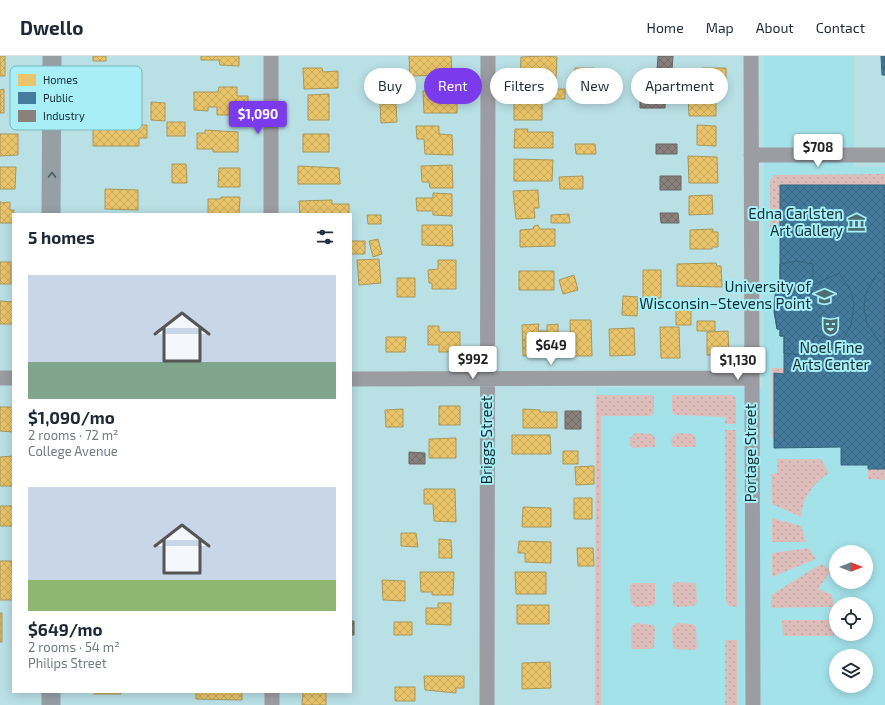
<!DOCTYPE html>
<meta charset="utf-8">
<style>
:root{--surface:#fff;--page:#f2f2f3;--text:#1f2937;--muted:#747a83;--line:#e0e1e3;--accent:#7c3aed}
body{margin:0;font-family:"Exo 2",sans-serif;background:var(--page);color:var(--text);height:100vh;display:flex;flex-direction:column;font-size:15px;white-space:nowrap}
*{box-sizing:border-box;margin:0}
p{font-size:13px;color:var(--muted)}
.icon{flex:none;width:22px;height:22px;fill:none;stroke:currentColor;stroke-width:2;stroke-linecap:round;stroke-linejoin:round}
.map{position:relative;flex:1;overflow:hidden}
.drawer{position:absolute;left:12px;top:157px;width:340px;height:480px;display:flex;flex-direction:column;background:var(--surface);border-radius:0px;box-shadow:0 2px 10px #0003}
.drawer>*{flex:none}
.hud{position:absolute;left:364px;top:12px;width:380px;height:36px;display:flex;gap:8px}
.needle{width:26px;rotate:90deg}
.controls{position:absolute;left:829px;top:489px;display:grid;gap:8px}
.controls a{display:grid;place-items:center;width:44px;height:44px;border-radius:50%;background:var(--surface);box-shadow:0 2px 10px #0003;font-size:20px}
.price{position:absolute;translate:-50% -34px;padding:0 9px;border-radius:4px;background:#fff;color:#222;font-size:13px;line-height:26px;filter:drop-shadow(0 1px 2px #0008)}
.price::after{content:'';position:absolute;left:50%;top:24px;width:12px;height:9px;margin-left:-6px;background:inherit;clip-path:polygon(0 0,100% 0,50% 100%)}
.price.active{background:var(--accent);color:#fff}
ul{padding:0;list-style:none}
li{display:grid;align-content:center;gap:8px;height:212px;padding:0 16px}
li span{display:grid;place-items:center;height:124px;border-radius:0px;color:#555}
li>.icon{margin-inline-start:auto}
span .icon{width:72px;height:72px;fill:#fffc;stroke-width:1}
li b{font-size:17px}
h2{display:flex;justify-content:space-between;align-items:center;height:48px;padding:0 16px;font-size:17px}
.chip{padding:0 14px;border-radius:18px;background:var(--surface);box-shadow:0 2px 10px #0003;font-size:14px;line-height:36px}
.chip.active{background:var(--accent);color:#fff}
header{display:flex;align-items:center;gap:24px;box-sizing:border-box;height:56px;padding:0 20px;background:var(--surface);border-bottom:1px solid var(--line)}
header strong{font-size:19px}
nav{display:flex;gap:22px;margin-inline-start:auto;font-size:14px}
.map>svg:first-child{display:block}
</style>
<header>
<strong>Dwello</strong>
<nav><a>Home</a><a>Map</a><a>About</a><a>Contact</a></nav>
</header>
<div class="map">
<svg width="885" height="649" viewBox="0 0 885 649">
<defs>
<pattern id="grass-dots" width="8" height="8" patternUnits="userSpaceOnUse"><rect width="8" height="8" fill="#ddbebb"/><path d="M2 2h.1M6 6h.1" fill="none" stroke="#bda4a1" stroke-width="1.8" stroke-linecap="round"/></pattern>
<pattern id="homes-cross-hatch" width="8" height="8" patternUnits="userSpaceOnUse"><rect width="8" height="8" fill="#e9c46a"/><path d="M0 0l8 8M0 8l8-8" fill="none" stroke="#c7a95c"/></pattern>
<pattern id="public-cross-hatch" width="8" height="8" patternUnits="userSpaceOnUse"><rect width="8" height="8" fill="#457b9d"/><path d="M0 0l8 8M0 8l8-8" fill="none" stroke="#386581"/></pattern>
<pattern id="industry-cross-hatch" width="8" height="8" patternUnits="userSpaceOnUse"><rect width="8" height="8" fill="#8a817c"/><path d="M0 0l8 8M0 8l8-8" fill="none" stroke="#6f6a66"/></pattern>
</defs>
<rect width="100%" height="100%" fill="#b9e0e5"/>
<path fill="#a4e2ea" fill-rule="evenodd" d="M764,0H854V111H885V649H595L596,332H763ZM836,496H866V526H836ZM836,548H866V578H836ZM836,600H866V630H836Z"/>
<path fill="url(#grass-dots)" d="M885,118V129H780V175H770V125L774,119Z
M772,312H784V318H774V382H772Z
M596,339H654V357L651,360H601V649H595Z
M672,339H732L736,342V368H725V361L675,359L672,356Z
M725,374H736L737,551L729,550L726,545Z
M635,377L652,378L655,382V390L654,391L632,392L630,389V382Z
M677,377L693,378L696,381V391H672L671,383Z
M777,403H821L829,417C813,428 802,441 801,461L772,448L771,418L777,417Z
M868,413H885V424L868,423Z
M772,462L801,470L806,486H772Z
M809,492L816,503L772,521V497Z
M821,508L832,514L818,533L831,538L833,543V551L771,552V539Z
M674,526L696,527L697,546L694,550L677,551L673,549L672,529Z
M633,527H655V547L653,550L635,551L631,548L630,529Z
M782,564H834V580H783Z
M636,567L654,569L655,573L654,593H632L631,591V570Z
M678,567L692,568L696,570L697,592L695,594L673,593L672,572Z
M725,584H737V649H725Z"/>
<path fill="url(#homes-cross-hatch)" stroke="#a8975a" d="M0,0H5V20H0Z
M93,0H106V5H93Z
M201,0H239V10L220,9L219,4H201Z
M409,0H451L452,19L410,20Z
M543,0L557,1L556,23H520L521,1Z
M303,12H322L323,16L338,15V32L304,33Z
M575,12H594L595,30L575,31Z
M702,12H726V31H704V28L693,29V19L703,18Z
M219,31H237V40H248V59H217V51H208V55L194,54V36H218Z
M4,33V57H0V34Z
M551,33H565V43H552Z
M423,35H435V41L457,40V57H424Z
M329,38V64H308V39Z
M688,39H716V60H689Z
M514,43H542V64H514Z
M151,46L165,47V65L151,64Z
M380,48H396L397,66L381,67Z
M167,66H185V80H167Z
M93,68L147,69V82H139V90H93Z
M697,69L716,70V90L697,89Z
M416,70H439V78L452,79L453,99L425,98L424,83H417Z
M515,73H528L527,76H553V92H514Z
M205,74L238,76V96H213V93H197V77H205Z
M0,78H18V99L0,100Z
M303,78H329V96H303Z
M575,88H595L596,98H576Z
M688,100L717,101L718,127H689Z
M514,103L553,104L552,125H514Z
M172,108H186L187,127H172Z
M452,109L453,132H430L429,126H422L421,110Z
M298,110L339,112L340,128H298Z
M0,111H16L15,133H0Z
M219,112H240V131H218Z
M583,120V133H560L559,121Z
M105,133L138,134V154L105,153Z
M538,134L539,152H534L535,162L516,163L513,135Z
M433,137L452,138V160L433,159V155H417L416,142H433Z
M712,139L713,158L689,159V140Z
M221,141H240L239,158H208V143H221Z
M332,144V148H349V158H300L299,145Z
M0,145V147L10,146V154H14L13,167H0Z
M569,158L570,167H551V159Z
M367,159H381V168H368Z
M422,169H452L453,190L422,189Z
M538,169L540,173H555V190L520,191V174L533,173L534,170Z
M713,173V176H718V191H712V193H690V174Z
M378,183L382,198L373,201L369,185Z
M351,185H365V198H351Z
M379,203L381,227L359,229L357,204Z
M438,204H456V233H432V227H429L428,214L438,213Z
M0,206H11V228H0Z
M716,207L717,210H721L722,231L677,230V208Z
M643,214H661V242H643Z
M519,215H554V234H519Z
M574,219L578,234L563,238L559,224Z
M397,222H415V241H397Z
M623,240L638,241L637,260L622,259Z
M0,245L13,246V268H0Z
M676,250H691V269H676Z
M570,264H591L592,300H571Z
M697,265H715V275H697Z
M539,268L538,275H547V269L558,268V291H548V287H542V299L523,300L522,269Z
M428,270H439V276H460V296H439V289H428Z
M660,271H679L680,302H661Z
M634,272L635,299L610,300L609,273Z
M728,275L729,299H707V276Z
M386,281H406L405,296H386Z
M439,350H460V369H439Z
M0,351H13V376L0,375Z
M403,353V371H386L385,354Z
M523,353L540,354V356H557V372H523Z
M512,379H550L551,398H512Z
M456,382V402H429V383Z
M563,395H578V408H563Z
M13,400V430H0V401Z
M594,410V428L576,429L575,411Z
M424,433H455L456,466L434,465L433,448H424Z
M574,442H592V463H574Z
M0,450H13V470H0Z
M523,451L551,452V471H522Z
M401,477H416L418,491L401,490Z
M439,483L451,484L452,502H439Z
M519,485L551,486V507L525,506V497H518Z
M577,492H593L594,510H578Z
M0,505H12L13,544H0Z
M420,516H454L453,539H432V536H421Z
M515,516H546V538H516Z
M382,524L405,525V545L383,544Z
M438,547H451V569L426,568V552H438Z
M517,549H549V568H517Z
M0,557H2V586H0Z
M394,566H412V579H394Z
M550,606L551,632L522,633V607Z
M424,620H464V632H456V637L425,634Z
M395,631H415V645H395Z
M94,636H121V638H94Z
M196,636H242V644L196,643Z
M303,636H326V649H302Z"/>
<path fill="url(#public-cross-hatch)" stroke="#36647d" d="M881,0H885V19H882Z
M780,129H885V413H868V409H841V391L774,392V317L784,318V280H780V273H777L774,249L777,226L780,225Z
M797,205L813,208V229L839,217L850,233L854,247L851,270L840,287L816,279L813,282V297L801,299L784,297V280H780V273H777L774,256L776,230L777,226L780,225V208Z
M879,216L885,218V286L881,288L867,268L864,252L866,236Z"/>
<path fill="url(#industry-cross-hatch)" stroke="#666866" d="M658,0H673L672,14H657Z
M666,31L665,52H640V32Z
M656,88H677V98H656Z
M660,120H681V134H660Z
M660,157H678L679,167H661Z
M565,355H581V373H565Z
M409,396L425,397V408H409Z
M351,565H354V579H351Z"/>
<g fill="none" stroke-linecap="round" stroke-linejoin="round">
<path stroke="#9b9da2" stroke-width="15" d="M271,0V158
M751,0L753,649
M751,99H885
M0,322H13
M351,323L751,322
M272,636V649
M487,649L488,0"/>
<path stroke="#959fa6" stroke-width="19" d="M51,158L52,0
M51,636V649"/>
</g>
<defs><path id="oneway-chevron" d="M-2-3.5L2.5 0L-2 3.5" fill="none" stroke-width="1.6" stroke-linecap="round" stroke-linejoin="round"/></defs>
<use stroke="#465c61" href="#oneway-chevron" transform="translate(52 119) rotate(-89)"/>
<defs>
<symbol id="museum-bare" viewBox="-9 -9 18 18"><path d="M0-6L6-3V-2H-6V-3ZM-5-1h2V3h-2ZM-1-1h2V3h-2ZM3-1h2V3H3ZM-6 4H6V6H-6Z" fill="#4c6d71" stroke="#a7eef7" stroke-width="2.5" paint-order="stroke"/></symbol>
<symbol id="university-bare" viewBox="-9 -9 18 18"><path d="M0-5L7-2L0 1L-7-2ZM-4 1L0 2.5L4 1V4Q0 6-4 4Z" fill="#4c6d71" stroke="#a7eef7" stroke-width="2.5" paint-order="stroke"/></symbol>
<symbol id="theatre-bare" viewBox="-9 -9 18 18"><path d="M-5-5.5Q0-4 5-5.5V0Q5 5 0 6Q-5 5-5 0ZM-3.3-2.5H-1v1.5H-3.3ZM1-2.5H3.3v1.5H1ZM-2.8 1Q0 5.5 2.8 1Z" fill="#4c6d71" stroke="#a7eef7" stroke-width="2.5" paint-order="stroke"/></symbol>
</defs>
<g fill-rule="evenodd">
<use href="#museum-bare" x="844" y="154" width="25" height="25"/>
<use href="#university-bare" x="812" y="228" width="25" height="25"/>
<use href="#theatre-bare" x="818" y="258" width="25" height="25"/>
</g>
<g text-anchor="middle" stroke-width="4" stroke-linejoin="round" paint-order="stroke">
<g font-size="15" fill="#122f33" stroke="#a7eef7" text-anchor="end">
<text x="843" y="163">Edna Carlsten<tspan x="843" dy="17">Art Gallery</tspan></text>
<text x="811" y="236">University of<tspan x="811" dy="17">Wisconsin–Stevens Point</tspan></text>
<text x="831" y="297" text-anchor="middle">Noel Fine<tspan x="831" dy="17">Arts Center</tspan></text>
</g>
<g font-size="15" fill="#122f33" stroke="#a7eef7">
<text transform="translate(487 384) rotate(-90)" y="5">Briggs Street</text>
<text transform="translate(751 397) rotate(-90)" y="5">Portage Street</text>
</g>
</g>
<rect x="10" y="10" width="132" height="64" rx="6" fill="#a7eef7" stroke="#7ab5bc" stroke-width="1"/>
<rect x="18" y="18" width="18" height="12" fill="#e9c46a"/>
<rect x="18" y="36" width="18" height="12" fill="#457b9d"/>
<rect x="18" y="54" width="18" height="12" fill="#8a817c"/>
<g font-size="11" fill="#122f33">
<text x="43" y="28">Homes</text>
<text x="43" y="46">Public</text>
<text x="43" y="64">Industry</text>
</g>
</svg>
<div class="controls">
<a><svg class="needle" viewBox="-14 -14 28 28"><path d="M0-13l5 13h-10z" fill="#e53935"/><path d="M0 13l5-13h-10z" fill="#747a83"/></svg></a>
<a><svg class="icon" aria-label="locate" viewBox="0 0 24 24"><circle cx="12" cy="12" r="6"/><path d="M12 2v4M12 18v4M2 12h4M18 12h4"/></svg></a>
<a><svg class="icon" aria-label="layers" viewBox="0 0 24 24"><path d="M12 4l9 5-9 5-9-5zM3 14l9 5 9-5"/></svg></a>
</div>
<b class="price active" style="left:258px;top:79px">$1,090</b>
<b class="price" style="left:818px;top:112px">$708</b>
<b class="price" style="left:551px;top:310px">$649</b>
<b class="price" style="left:473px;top:324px">$992</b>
<b class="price" style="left:738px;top:325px">$1,130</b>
<div class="hud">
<a class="chip">Buy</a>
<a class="chip active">Rent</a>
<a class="chip">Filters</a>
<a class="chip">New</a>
<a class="chip">Apartment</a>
</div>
<section class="drawer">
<h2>5 homes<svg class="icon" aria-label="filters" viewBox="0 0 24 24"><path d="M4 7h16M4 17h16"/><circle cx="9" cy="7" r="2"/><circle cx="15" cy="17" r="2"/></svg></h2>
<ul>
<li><span style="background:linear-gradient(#c9d6e8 70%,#7fa58c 0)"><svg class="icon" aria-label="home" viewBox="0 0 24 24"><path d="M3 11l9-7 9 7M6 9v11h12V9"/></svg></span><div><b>$1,090/mo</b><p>2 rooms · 72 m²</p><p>College Avenue</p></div></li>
<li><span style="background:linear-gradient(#c9d6e8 75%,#8fb573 0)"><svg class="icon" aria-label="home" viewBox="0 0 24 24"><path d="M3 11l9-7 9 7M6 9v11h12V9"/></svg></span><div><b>$649/mo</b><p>2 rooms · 54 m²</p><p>Philips Street</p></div></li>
</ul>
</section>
</div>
